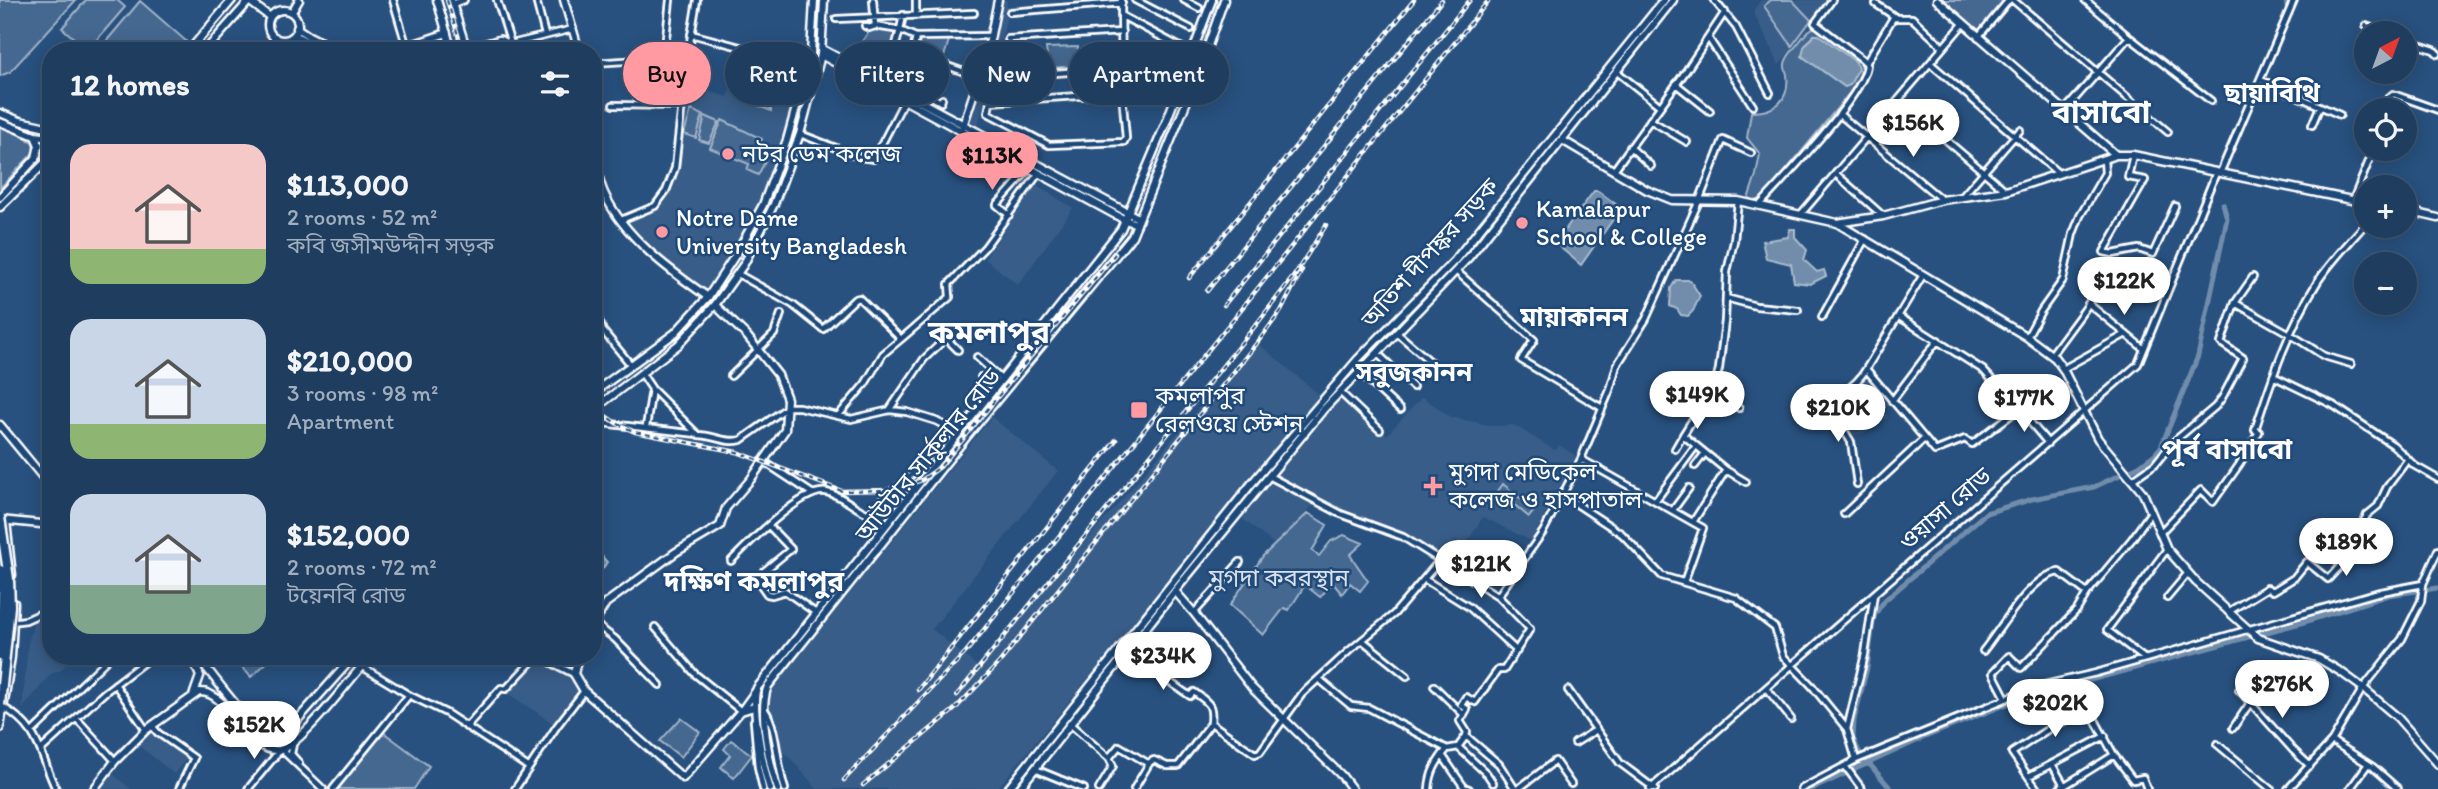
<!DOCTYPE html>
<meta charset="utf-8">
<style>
:root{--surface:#1e3d5f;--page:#264465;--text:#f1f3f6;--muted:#a1aebd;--line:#3c5674;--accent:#ff9aa2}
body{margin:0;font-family:Itim,"Noto Sans Bengali",sans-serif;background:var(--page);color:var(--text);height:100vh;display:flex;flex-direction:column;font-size:26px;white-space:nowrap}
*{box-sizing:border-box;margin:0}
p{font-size:23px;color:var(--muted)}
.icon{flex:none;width:38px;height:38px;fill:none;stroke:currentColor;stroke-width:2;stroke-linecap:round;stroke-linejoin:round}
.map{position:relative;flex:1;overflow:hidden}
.sheet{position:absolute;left:42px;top:42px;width:560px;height:623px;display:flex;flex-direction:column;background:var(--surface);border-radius:28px;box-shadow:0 4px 18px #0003,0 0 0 2px var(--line)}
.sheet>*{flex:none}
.guide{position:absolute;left:623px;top:42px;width:665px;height:63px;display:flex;gap:14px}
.needle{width:46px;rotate:41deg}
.controls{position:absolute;left:2354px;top:21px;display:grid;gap:14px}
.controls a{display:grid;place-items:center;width:63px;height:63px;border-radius:50%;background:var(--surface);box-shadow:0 4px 18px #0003,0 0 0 2px var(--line);font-size:35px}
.price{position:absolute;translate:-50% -60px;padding:0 16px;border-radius:24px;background:#fff;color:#222;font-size:23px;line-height:46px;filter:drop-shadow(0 2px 4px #0008)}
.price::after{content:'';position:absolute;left:50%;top:42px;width:21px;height:16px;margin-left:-10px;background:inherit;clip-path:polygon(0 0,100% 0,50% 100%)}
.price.selected{background:var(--accent);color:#111}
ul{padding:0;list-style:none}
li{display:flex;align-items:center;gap:21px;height:175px;padding:0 28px}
li span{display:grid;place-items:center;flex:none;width:196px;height:140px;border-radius:21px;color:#555}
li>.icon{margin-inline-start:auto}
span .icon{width:84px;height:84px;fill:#fffc;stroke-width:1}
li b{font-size:30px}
h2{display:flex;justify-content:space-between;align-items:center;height:84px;padding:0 28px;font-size:30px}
.pill{padding:0 24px;border-radius:32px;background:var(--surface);box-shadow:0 4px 18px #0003,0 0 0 2px var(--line);font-size:24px;line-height:63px}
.pill.selected{background:var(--accent);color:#111}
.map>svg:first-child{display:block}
</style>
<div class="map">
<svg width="2438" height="789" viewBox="0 0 2438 789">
<rect width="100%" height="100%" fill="#28517f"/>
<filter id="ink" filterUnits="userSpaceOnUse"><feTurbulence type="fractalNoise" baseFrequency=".0143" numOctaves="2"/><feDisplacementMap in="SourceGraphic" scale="14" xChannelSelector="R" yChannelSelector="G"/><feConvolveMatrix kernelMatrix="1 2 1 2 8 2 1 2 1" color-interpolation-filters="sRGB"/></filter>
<g filter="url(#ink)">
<path fill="#375d88" d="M992,0H1007L1006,21L978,125L961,116L973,83Z
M1761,0H1830L1779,65L1753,11Z
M737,48L805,65L767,191L708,297L638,240L622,220L655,206L675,174L684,103L690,86L728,97Z
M1035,184L1073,208L1018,285L985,259Z
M1255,341L1321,396L997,789H817L791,759L748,722V718L992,417L1058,471L932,629L977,666L1109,515Z
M1867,372L1892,402L1883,410L1888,417L1866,433L1854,435L1846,424L1863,412L1858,404L1863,399L1852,384Z
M1345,395L1387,435L1422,397L1451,417L1494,426L1514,425L1553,449L1556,450L1559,445L1576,456L1531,541L1483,517L1464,547L1455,541L1444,559L1403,533L1341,510L1277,475L1316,424Z
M1270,478L1314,504L1275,545L1239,516Z
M51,607V656H74L61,670L51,674L22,709L28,643L36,615Z
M540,657L574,674L584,691L557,726L507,693Z
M149,727L187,758L174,774L133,741Z
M113,774L131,789H102Z"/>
<path fill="#446890" stroke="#a2b4c8" stroke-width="2" fill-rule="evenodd" d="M0,0H76L10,72L0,76Z
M86,0H117L125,7L88,50L62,28Z
M1771,0H1792L1811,20L1792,46L1764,6Z
M1941,0H2005L1978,32Z
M140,1L186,41L178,51H98Z
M1816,27L1862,62L1860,74L1852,90L1761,201L1748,199L1756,175L1760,154L1747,138L1751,112C1775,112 1790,101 1787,75C1787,72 1784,68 1785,64C1786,56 1795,48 1800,41C1805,35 1808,29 1816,27ZM1814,35L1845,87L1802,56L1807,43Z
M874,29L895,31L888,70L854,54L869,31Z
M921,39L949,40L943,60L918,49Z
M1078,47L1079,66L1048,68L1046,48Z
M736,59L765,66L761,80L734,71Z
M768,74L780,78L771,103V111L759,106Z
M691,110L703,115L696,138L684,134Z
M705,116L719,122L709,143L699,140Z
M722,120L762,139L754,156L765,162L758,175L747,170L749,164L710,148Z
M0,125L33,142L34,152L0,188Z
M1870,386L1883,403L1881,405V411L1860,426L1859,424L1861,422L1856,417L1863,411L1858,404L1866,397L1862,392Z
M1503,484L1535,510L1529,517L1498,491Z
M1308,513L1327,525L1312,551L1319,556L1331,541L1344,535L1363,543L1350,555L1368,581L1360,591L1350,583L1342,594L1333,583L1320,597L1305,585L1289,610L1284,608L1263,635L1230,605L1263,556Z
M232,656H273V657L251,677Z
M681,718L700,732L681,757L660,741Z
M383,732L429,766L414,789H336Z
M731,740L752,755L734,778L721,767L730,755L724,749Z"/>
<path fill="#718dab" stroke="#aabbcd" stroke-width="2" d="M1819,35L1856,62L1858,69L1850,85L1845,87L1802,56L1804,47L1814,35Z
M1594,191H1598L1621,208L1581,265L1555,243Z
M1790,229H1795V237L1807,250L1804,260L1817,272L1824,270L1826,276L1810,284L1794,282L1791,264L1766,258L1762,241L1788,237Z
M1676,280H1690L1700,296L1693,311L1688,316L1681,315L1677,309L1670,306L1671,288Z
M593,546L607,562L593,583Z"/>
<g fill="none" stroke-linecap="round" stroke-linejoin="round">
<path stroke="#718dab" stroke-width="5" d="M2286,0L2288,14
M1812,789L1925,737L2017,700L2304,622L2388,595L2438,588
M1891,789L1859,752L1853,738L1854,720L1867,668L1873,622L1875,614L1885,600L1986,513L2032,499L2094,487L2139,466L2155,454L2161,447L2198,356L2227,218L2223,204"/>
<defs>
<path id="street" d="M393,0L408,51
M497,0L511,44L573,29
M536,0L545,35
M1121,0L1122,93L1126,138L1124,142L1049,145L988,113L990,102L1122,93
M1135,0L1191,29
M1184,0L1199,8
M1714,0L1736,27L1770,93
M2013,0L2168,132
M2085,0L2129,37L2211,101
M452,4L464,0
M1876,4L1895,17
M1010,12L1122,3
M916,15V0
M1122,16L1184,49
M836,19L974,13
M865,26L869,28L875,26L873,0
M875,26L900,30L903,15
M2366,26L2386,33
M691,34L808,65
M916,37L913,52L916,55L970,74
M1978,37L2009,0
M666,38L670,0
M1008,39L1122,32
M1709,39L1753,106
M2404,40L2434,50L2438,54
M1122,46L1176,73
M466,49L500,39L511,44L514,51
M593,63L640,60L686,66
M1866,63L1893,18H1912L1943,47
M1930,63L2059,174
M1616,71L1660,106
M1002,77L1122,68
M2261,80L2340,115
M1676,84L1710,111
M942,99L941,102L888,73L900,30L916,37L991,36
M1899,100L2005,190
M613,105L681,106
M2065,110L2129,37
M2374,110L2393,94L2438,110
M1839,114L1942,200
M1650,120L1687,142
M2312,125L2320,106
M800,134L859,157L874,159L904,101
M1630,147L1651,166
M2133,155L2128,177L2145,180L2104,252L2113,254L2139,249L2153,254L2175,206
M1614,170L1686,71L1725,12
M2220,173L2294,0
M1836,174L1882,215
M1961,198L2020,130
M2353,200L2374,149
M1760,205C1783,179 1866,94 1867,64L1862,59L1815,23L1832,0
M1801,214L1964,23
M1009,215L997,205L1029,169
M621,220L655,206L666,191L675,168L686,66L697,0
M1456,271L1534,340L1521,360L1602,408
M738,274L793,305L823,329L855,299L859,298L901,339L883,354L865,384L838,416
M1726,298L1756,306L1798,310
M2235,303L2290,334L2324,356L2351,364
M2089,304L2144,349
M593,305L603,331L631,365
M1898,316L1983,370L2019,409L1972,444L1965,439L1935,451L1866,369L1923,275
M1822,317L1865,239
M1397,333L1432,363
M593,335L603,331
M2027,337L2041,311L2063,280L2073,234L2080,216L2105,173L2104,159
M901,339L950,297L949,284L985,247L1038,174
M1377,353L1413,387
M2051,355L2085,309L2097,289
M977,357L1002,380
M2063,369L2126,334
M1359,372L1400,410
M642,374L652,389L646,427
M731,376L774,334L781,314
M2273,376L2333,405L2393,445L2415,466L2438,479
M981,377L995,388
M652,389L698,435C713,435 727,444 741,440L788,407H799L851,419L890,410L907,412L936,421L960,433
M1712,390L1739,408
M1340,392L1380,430
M1892,401L1938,340
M1828,402L1851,442L1857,484
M1814,406C1832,402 1857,386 1866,369
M890,409L924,359L946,338L958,350
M2019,409L2048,443
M593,422L697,434
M1683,435L1715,384L1719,369L1725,321L1727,272L1734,241L1738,201
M1675,449L1683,435L1726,470L1746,482
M1581,459L1703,528L1684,582
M763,461L813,494
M1695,466L1705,453
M1269,476L1341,514L1403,537L1498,596L1530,629L1504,670H1498L1475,702L1466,697L1461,705L1467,709L1460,721L1467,732L1466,736L1499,764L1515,789
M2132,480L2155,464L2172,443L2215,407L2222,398L2243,358L2221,343L2235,303L2253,277
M1563,495L1622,534L1662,576L1736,598L1775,628L1783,656L1812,686L1847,729L1856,760
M1656,500L1696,446
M1673,510L1689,488
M1844,514L1923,440
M1693,522L1726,470
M769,526L791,549L763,572L760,584L767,594L772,595L785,591L816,613
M2160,533L2201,490L2213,502L2239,465L2259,432L2255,430C2272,378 2289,327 2318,281C2332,260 2350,242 2366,223
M731,561C748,544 802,488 826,492C843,495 854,509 869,514L884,497L903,483L919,467L947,426
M1424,579L1469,607L1517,651
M1498,596L1543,532L1581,459L1610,390L1617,365L1646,319L1699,201L1723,140L1751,153
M2167,598L2188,573
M593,608L600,611
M2228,612L2267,588L2273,591L2294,578L2307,562L2328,579L2342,564L2367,515L2378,506L2387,487L2408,459
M1194,613L1240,562
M11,622L26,620L46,611
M594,623L615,639L660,685
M655,627L695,674L741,711
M1362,640L1407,676
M1983,651C2001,629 2030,576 2059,572L2087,593L2132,539L2151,512
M1127,652L1190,696L1194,692C1209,703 1213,704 1211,723
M538,656L574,674
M2145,659L2107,630L2167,549
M361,666L409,695L446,713L528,767
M1319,679L1351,706L1369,708L1447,749L1458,747L1466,736
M115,684L146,730
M1434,686L1464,715
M1767,689L1791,719
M1568,690L1620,763L1655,789
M2239,690L2292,749L2310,766
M2080,692L2114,755L2133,780L2143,778L2147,789
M2006,698L1993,673L2009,656L2021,668L2077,610L2087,593
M3,707C41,729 39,754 56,789
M765,710C777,726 777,766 785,789
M77,719L115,761
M1284,719L1302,694L1350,650L1394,614L1440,560
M754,721L758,767L763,789
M1211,723L1255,754L1260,752L1284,719
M1070,724L1109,758
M152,726L158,733L194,758L179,789
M466,727L501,688L506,689L537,656
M2233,728L2250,703
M1847,729L1865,654L1874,594
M32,732L111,656
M2332,741L2373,767L2398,789
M1575,743L1596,730
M293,744L291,754L299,763
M2217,744L2271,789
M1458,747L1487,774L1493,783
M42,749L105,692L152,656
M1442,755L1464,787L1469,789
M2052,764L2064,785
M1845,766L1862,789
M1035,769L1084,789
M2029,776L2105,736
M248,789L281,749L323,789
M333,789L409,695
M515,789L557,726L584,691
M1099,789L1113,766L1109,758L1119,746L1149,764
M1134,789L1150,762L1154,760L1167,766H1178L1211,723
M1429,789C1430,772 1437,761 1447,749
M1518,789L1555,761L1571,784
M1650,789L2138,364L2216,173
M1801,789L1856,760L2035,687L2096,673L2376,593L2423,584
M2037,789L2012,753L2053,726L2090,710
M2059,789L2114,755
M2288,789L2332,741L2363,688L2402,639L2421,601L2423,584L2438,550
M2350,789L2368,764"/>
<path id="secondary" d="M564,0L579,51
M1937,0L2116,155H2133L2366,203
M249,1L270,17
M268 25a15 15 0 1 1 30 0a15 15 0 1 1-30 0Z
M292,12L299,0
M297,28L309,36L339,51
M294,35L324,51
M275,37L278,51
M822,49L1138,218
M393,51L447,33
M427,51L450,43
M821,55L1125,220L1137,224
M962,129L988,50L998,0
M1562,140L1647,190L1672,200L1738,201L1837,223L1883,216L1942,200L2006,191L2116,155
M593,156C597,168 599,182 604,193C624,237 669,270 708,297
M2404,210L2438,218
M1837,223L2027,337L2055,358L2063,369L2098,439L2143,493L2167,549L2196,582L2258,638L2319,659L2341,672L2363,688L2397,717L2438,764
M6,521L12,575
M1175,591L1194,613L1252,688L1342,776L1352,789
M593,625L606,603L676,552L720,526L726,508L751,479L785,430L787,399L778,375L747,336L715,305
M578,656L574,674L584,691L683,778L741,711L754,707
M742,710L755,692
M0,728L11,657L14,603"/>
<path id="primary" d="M437,0L452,51
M451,0L467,51
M189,51L232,0
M205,51L250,0
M0,113L20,121L51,128
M0,122L35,136L39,145L36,158L0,197
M35,136L51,138
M0,207L51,157
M593,393L675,333L708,297L738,251L763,205L787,140L811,53L814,0
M593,410L678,345L715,305L744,264L774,204L800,134L821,55L824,0
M0,425L51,487
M0,520L51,525
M191,656L200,676L194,693
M197,656C213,675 253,733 275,738L285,734L354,656
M94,789L115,761L146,730L199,692C230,690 245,755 280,750C300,746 354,675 370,656
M770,789C764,771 750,705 757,688L1121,229L1167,120L1212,0
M778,789C769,764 758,710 768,686L968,435L1132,236L1198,74L1224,0
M1008,789L1252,483L1358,359L1455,260L1664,0
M1019,789L1175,591L1323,410L1469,257L1673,0"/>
</defs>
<use href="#street" stroke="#fff" stroke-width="10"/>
<use href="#secondary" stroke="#fff" stroke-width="11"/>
<use href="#primary" stroke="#fff" stroke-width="11"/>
<use href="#street" stroke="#1f4a7a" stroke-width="4.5"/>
<use href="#secondary" stroke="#1f4a7a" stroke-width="6"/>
<use href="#primary" stroke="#1f4a7a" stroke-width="6"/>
<defs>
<path id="rail" d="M447,0L463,51
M1189,278L1414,0
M1207,291L1442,0
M1224,305L1470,0
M593,407L616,423L635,432L737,452L842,491L887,490L903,486L922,480L940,467L1115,254
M918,690L1116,440
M957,695L1259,321L1294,276L1326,225
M844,780L966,652L1489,0
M863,785L955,709L999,663L1257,343L1281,311L1302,270"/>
</defs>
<use href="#rail" stroke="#fff" stroke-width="4.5"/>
<use href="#rail" stroke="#1f4a7a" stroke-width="2" stroke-dasharray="5" stroke-linecap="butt"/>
<defs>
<path id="highway-bridge" d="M0,517L9,579L10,606L0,705
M0,570L3,589L0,655"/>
</defs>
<use href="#highway-bridge" stroke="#fff" stroke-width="13" stroke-linecap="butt"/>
<use href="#highway-bridge" stroke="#1f4a7a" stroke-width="8"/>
</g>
</g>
<g fill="#ff9aa2" stroke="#1f4a7a" stroke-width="2.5">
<circle cx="728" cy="154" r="7"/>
<circle cx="1522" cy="223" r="7"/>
<circle cx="662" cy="232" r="7"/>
<rect x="1130" y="401" width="18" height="18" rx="3.5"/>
<path d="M1429.5 475.5h7v7h7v7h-7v7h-7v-7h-7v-7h7z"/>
</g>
<g text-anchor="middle" stroke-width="5" stroke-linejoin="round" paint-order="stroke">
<g font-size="24" fill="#fff" stroke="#1f4a7a" text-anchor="start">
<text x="742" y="162">নটর ডেম কলেজ</text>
<text x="1536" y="217">Kamalapur<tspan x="1536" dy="28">School &amp; College</tspan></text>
<text x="676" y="226">Notre Dame<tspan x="676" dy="28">University Bangladesh</tspan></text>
<text x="1155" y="404">কমলাপুর<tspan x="1155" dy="28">রেলওয়ে স্টেশন</tspan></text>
<text x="1449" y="480">মুগদা মেডিকেল<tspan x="1449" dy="28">কলেজ ও হাসপাতাল</tspan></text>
</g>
<g font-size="24" fill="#fff" stroke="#1f4a7a">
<text transform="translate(1430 253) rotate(-48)" y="8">অতিশ দীপঙ্কর সড়ক</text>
<text transform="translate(928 455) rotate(-51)" y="8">আউটার সার্কুলার রোড</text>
<text transform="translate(1945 509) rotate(-41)" y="8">ওয়াসা রোড</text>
</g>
<g font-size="24" fill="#dae1e9" stroke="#1f4a7a">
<text x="1279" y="586">মুগদা কবরস্থান</text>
</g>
<g font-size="26" font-weight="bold" fill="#fff" stroke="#1f4a7a">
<text x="2272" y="102">ছায়াবিথি</text>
<text x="1574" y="326">মায়াকানন</text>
<text x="1414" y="381">সবুজকানন</text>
</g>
<g font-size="28" font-weight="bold" fill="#fff" stroke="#1f4a7a">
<text x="2227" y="459">পূর্ব বাসাবো</text>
<text x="754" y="591">দক্ষিণ কমলাপুর</text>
</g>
<g font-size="32" font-weight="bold" fill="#fff" stroke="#1f4a7a">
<text x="2101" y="123">বাসাবো</text>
<text x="989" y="343">কমলাপুর</text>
</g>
</g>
</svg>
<div class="controls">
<a><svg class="needle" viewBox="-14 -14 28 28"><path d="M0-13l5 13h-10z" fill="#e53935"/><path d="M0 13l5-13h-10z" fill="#a1aebd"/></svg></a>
<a><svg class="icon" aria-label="locate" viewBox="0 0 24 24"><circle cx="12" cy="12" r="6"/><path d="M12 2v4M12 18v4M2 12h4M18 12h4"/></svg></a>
<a>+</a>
<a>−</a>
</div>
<b class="price" style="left:1913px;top:159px">$156K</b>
<b class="price selected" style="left:992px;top:192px">$113K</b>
<b class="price" style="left:2124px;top:317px">$122K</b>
<b class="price" style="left:1697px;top:431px">$149K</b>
<b class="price" style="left:2024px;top:434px">$177K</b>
<b class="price" style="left:1838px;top:444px">$210K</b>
<b class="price" style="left:2346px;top:578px">$189K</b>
<b class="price" style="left:1481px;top:600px">$121K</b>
<b class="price" style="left:1163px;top:692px">$234K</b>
<b class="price" style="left:2282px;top:720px">$276K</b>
<b class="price" style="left:2055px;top:739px">$202K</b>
<b class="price" style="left:254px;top:761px">$152K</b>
<div class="guide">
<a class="pill selected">Buy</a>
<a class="pill">Rent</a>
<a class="pill">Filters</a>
<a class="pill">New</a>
<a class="pill">Apartment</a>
</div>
<section class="sheet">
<h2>12 homes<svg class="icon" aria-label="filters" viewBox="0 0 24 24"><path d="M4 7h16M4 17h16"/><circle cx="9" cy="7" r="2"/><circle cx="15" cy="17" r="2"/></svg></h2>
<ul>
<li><span style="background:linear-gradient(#f6c9c9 75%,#8fb573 0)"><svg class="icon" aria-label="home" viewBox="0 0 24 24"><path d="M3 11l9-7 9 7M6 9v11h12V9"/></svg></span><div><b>$113,000</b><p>2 rooms · 52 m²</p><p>কবি জসীমউদ্দীন সড়ক</p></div></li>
<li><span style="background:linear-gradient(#c9d6e8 75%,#8fb573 0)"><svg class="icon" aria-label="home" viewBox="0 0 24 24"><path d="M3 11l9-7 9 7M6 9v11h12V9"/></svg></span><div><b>$210,000</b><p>3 rooms · 98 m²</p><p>Apartment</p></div></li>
<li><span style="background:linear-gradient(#c9d6e8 65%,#7fa58c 0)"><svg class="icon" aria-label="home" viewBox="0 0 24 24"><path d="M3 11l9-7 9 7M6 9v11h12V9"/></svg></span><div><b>$152,000</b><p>2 rooms · 72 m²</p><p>টয়েনবি রোড</p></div></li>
</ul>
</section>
</div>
